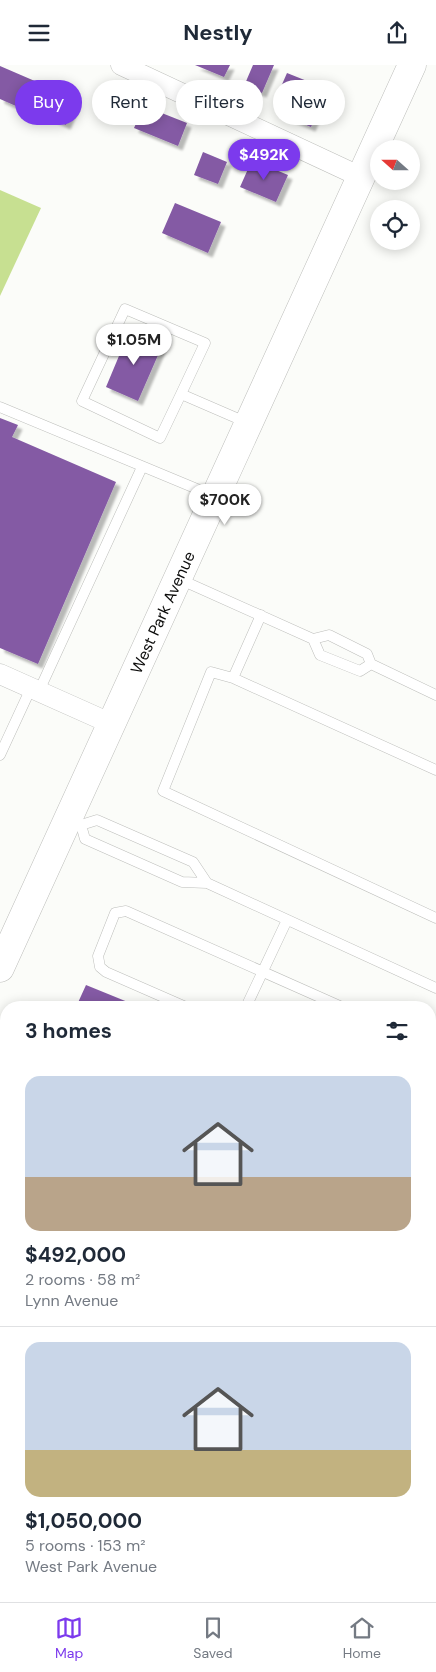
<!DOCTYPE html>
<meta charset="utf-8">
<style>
:root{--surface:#fff;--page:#f6f6f7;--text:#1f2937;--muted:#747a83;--line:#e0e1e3;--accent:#7c3aed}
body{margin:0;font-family:"DM Sans",sans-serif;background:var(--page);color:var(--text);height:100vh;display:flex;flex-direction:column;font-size:19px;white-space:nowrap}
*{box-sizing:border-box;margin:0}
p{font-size:16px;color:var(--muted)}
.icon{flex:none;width:28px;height:28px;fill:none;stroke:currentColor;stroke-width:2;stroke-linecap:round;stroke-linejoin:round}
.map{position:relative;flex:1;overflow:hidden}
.sheet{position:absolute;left:0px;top:936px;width:436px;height:601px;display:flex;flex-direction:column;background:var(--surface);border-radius:20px 20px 0 0;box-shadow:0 2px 12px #0003}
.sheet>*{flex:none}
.guide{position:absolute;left:15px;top:15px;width:406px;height:45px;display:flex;gap:10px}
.needle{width:32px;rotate:291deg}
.fabs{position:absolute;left:370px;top:75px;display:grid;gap:10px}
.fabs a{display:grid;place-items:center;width:50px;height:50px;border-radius:50%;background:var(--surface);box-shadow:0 2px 12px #0003;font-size:25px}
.price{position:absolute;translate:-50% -42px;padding:0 11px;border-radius:18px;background:#fff;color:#222;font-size:16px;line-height:32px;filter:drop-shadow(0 1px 2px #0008)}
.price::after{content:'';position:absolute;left:50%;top:30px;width:15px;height:11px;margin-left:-8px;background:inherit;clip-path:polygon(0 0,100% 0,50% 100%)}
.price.selected{background:var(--accent);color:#fff}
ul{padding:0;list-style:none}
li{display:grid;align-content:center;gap:10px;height:265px;padding:0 25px}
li+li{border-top:1px solid var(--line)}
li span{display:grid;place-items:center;height:155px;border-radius:15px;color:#555}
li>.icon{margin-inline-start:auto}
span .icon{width:90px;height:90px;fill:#fffc;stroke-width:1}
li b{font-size:21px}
h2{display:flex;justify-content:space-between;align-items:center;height:60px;padding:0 25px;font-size:21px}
.tag{padding:0 18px;border-radius:22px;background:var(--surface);box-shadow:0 2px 12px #0003;font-size:18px;line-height:45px}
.tag.selected{background:var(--accent);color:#fff}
header{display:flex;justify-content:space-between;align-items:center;height:65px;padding:0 25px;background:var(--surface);font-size:22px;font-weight:700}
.dock{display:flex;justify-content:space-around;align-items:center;height:70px;border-top:1px solid var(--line);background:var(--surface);font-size:14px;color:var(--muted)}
.dock a{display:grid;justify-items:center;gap:2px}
.dock .selected{color:var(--accent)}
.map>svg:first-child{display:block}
</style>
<header><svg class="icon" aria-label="menu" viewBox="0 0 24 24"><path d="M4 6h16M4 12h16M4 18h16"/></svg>Nestly<svg class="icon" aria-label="share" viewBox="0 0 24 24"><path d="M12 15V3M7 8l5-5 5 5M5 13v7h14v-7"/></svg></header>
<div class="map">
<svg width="436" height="1537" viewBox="0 0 436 1537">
<defs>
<filter id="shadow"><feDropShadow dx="4.5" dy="4.5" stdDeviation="1" flood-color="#0004"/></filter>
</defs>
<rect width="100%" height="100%" fill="#fbfcf9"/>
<path fill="#c7e091" d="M0,125L41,143L0,231Z"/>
<path fill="#845aa4" filter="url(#shadow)" d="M195,0H230L224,12Z
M253,0H274L262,28L244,21Z
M0,1L44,20L32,48L0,34Z
M287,8L327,24L311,62L282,50L291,29L280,24Z
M52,27L76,38L66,60L42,49Z
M144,41L187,58L178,81L134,63Z
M203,87L227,97L218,119L194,110Z
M252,95L288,110L276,137L240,122Z
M175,138L221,157L208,188L162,168Z
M129,267L162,281L138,336L106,322Z
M0,353L18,360L12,372L116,417L38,599L0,583Z
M86,920L140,942H76Z"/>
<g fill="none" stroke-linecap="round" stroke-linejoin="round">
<defs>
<path id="lane" d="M181,329L205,278L125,244L82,336L160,373L181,329L248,358
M0,342L214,431
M179,514L313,574L329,570L367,589L371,599L436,630
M261,550L233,613L211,607L163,726L436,853
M313,574L320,590L360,606L371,599
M233,613L436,705
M39,626L142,402
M0,690L31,623
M76,757L81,760L85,774L182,817L207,818
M81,760L97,755L193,797L207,818L436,923
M186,942L106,907L100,902L98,891L115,848L126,846L342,942
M246,942L287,855
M430,996L436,983
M0,1054L6,1057
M430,1129L436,1115
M0,1172L6,1160
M430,1230L436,1233
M430,1274L436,1276
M430,1307L436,1293
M430,1343L436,1346
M0,1376L6,1363
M63,1537L66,1531
M131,1537L134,1531
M207,1537L210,1531"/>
<path id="street" d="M121,0L361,112
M0,609L112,659"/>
<g id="secondary">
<path id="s1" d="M0,903L412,0"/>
</g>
<path id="primary" d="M0,1243L6,1246
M430,1436L436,1439"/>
</defs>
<use href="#lane" stroke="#bdbebb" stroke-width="11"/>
<use href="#street" stroke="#bdbebb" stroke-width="21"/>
<use href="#secondary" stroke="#bdbebb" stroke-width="29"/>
<use href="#primary" stroke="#bdbebb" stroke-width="29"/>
<use href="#lane" stroke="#fff" stroke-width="10"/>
<use href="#street" stroke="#fff" stroke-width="20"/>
<use href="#secondary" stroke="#fff" stroke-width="28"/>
<use href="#primary" stroke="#fff" stroke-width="28"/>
</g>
<g text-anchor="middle" stroke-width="4" stroke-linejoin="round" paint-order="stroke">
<g font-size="16" fill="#0c0c0b" stroke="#fff">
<text dy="6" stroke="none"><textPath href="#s1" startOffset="391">West Park Avenue</textPath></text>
</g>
</g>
</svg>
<div class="fabs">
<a><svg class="needle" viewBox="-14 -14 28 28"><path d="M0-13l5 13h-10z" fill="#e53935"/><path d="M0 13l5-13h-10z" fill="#747a83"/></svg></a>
<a><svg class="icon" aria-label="locate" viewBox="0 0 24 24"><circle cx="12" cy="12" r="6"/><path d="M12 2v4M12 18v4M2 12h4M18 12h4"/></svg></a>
</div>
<b class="price selected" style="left:264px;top:116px">$492K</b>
<b class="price" style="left:134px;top:301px">$1.05M</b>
<b class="price" style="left:225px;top:461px">$700K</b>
<div class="guide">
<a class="tag selected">Buy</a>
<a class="tag">Rent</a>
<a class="tag">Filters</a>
<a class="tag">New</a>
</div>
<section class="sheet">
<h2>3 homes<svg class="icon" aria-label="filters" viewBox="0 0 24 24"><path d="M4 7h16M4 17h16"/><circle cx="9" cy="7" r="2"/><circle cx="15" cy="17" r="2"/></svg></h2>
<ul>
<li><span style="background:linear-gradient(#c9d6e8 65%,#b9a48a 0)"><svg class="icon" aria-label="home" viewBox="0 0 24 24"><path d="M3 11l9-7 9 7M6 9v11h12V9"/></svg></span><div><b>$492,000</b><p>2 rooms · 58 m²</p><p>Lynn Avenue</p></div></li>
<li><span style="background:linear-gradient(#c9d6e8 70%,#c2b280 0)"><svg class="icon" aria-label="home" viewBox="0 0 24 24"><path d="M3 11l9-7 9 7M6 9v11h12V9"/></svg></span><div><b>$1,050,000</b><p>5 rooms · 153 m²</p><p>West Park Avenue</p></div></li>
</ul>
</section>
</div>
<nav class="dock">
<a class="selected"><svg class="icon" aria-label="map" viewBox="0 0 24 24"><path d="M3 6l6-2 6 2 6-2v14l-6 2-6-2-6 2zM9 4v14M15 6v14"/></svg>Map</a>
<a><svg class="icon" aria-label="saved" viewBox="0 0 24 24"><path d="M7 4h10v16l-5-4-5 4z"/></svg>Saved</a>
<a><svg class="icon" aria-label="home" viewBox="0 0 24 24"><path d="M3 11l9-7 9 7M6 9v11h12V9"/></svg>Home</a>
</nav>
